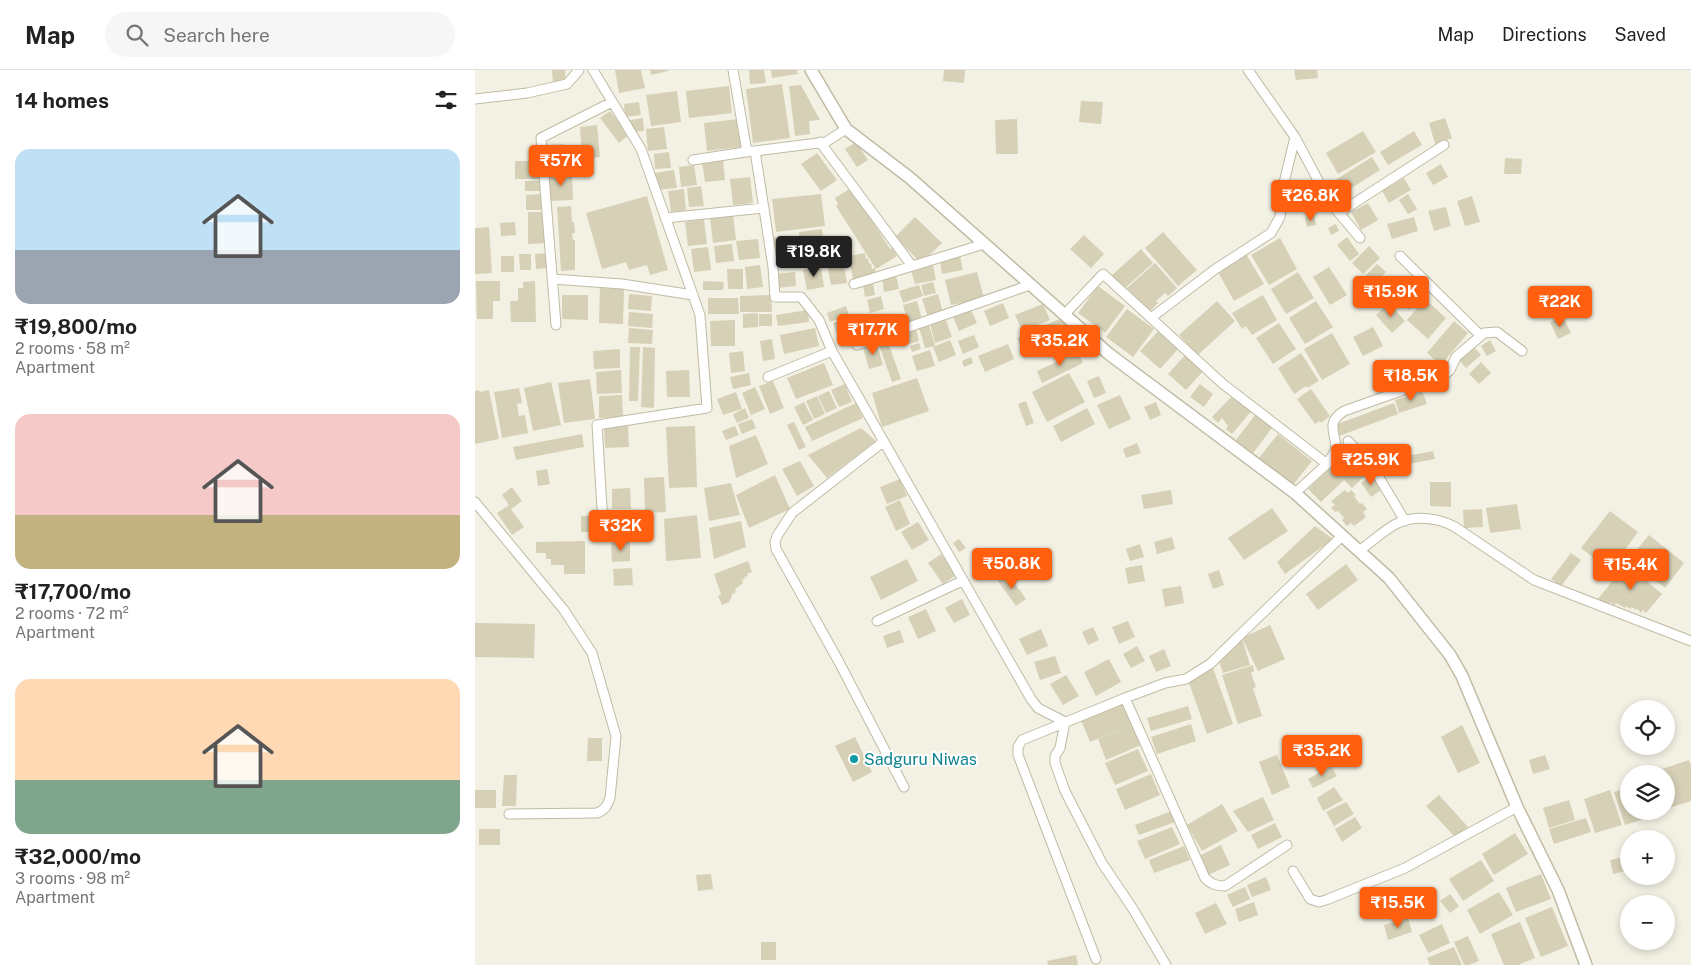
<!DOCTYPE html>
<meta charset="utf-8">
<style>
:root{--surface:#fff;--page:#f6f6f6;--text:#222;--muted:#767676;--line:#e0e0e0;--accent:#ff5f0e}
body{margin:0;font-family:"Public Sans",sans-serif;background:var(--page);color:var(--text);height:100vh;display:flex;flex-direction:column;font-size:19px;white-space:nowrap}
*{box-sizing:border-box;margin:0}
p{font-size:16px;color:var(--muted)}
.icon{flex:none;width:28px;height:28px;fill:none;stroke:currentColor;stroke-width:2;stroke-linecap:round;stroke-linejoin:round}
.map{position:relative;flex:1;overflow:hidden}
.sheet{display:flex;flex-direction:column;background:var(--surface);width:475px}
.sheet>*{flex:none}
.controls{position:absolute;left:1145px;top:630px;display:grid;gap:10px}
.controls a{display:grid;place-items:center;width:55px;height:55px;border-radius:50%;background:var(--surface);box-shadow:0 2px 8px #0003;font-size:25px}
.price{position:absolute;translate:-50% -42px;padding:0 11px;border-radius:5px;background:var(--accent);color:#fff;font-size:16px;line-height:32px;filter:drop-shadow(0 1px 2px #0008)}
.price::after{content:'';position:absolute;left:50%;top:30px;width:15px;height:11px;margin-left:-8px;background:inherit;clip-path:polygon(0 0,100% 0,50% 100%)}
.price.active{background:#222;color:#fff}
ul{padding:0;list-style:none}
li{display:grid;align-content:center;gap:10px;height:265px;padding:0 15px}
li span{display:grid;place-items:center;height:155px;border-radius:15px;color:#555}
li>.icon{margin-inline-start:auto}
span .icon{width:90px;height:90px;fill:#fffc;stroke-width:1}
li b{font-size:21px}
h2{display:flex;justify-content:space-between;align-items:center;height:60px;padding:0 15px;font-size:21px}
header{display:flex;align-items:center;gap:30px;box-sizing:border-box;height:70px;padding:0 25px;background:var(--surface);border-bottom:1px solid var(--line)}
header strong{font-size:24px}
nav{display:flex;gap:28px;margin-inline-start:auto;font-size:18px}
.search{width:350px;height:45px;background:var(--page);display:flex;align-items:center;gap:12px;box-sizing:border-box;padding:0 18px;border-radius:28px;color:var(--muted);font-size:19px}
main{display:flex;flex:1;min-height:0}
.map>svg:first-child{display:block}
</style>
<header>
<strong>Map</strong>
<div class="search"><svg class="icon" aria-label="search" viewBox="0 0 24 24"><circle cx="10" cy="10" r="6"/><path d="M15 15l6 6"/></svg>Search here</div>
<nav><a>Map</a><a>Directions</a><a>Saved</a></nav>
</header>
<main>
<section class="sheet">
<h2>14 homes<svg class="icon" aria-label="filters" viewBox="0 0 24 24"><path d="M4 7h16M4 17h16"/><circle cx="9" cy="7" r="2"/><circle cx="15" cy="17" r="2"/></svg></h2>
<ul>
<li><span style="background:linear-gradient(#bfe0f5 65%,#9aa5b1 0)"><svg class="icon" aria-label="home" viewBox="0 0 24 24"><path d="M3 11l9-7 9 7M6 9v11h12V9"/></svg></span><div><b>₹19,800/mo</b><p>2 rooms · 58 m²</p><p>Apartment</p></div></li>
<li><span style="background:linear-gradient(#f6c9c9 65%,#c2b280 0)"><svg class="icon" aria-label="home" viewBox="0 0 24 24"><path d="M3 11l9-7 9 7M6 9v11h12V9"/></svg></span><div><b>₹17,700/mo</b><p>2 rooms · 72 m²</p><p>Apartment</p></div></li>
<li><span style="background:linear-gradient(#ffd9b3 65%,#7fa58c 0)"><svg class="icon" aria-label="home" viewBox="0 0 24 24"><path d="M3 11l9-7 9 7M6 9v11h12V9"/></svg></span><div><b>₹32,000/mo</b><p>3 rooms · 98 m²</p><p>Apartment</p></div></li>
</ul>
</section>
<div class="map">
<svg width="1216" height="895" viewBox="0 0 1216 895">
<rect width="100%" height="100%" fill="#f3f1e3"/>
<path fill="#d6d0b7" d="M77,0H90L91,11L78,12Z
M140,0H166L170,18L144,23Z
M175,0H193V1L176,5Z
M274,0H289L291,13L275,14Z
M296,0H322L323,4L297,8Z
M469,0H490L489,13L468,11Z
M819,0H842L843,8L821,10Z
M307,14L315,68L278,73L271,19Z
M326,15L345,50L334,51L335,64L320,66L314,16Z
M254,16L257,43L214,48L211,21Z
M202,21L206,52L176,56L171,25Z
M606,31L628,32L626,54L604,52Z
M164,32L166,45L150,47L149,34Z
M135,41L154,65L144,73L125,48Z
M168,48L169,61L156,62L155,50Z
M970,48L977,68L960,74L954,53Z
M263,49L266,77L232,81L229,53Z
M542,49L543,84H521L520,50Z
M122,55L125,87L107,89L105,57Z
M189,57L192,79L173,81L171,59Z
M888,61L901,82L863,104L851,83Z
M939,61L947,75L913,95L905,82Z
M381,72L393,90L382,97L370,79Z
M88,74L89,101H71L70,75Z
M194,82L196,98L180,99L179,84Z
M342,83L362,110L346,121L326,94Z
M90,87H104V101H91Z
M897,87L905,100L865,125L857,112Z
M1030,88L1047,89L1046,104H1029Z
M248,90L250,110L230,112L227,92Z
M40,91H65V109H40Z
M966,94L973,107L958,115L951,103Z
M219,95L222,115L206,117L204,97Z
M199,100L202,118L181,120L179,103Z
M97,103L98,130L75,131L74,104Z
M275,107L278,133L258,135L255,109Z
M929,108L936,120L914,133L907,121Z
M50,111H67V121H50Z
M226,116L229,136L214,137L212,118Z
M376,118L415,179L417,178L422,186L401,199L361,136L363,134L360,128Z
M209,119L211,140L196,142L193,121Z
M66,124V140H51V125Z
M346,124L350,156L301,162L297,129Z
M933,124L942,139L933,144L924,130Z
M172,126L193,200L175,205L172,195L154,200L151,192L127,199L111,143Z
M997,126L1005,152L990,156L982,131Z
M893,133L903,150L886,160L876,142Z
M96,136L97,152H99L100,163H97L98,170H100V200L86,201L82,137Z
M971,137L976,156L959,161L953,141Z
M53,142H69L70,173L53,174Z
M258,145L261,170L238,173L235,148Z
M839,146L841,155L832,157L830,148Z
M440,147L467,173L446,193L420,167Z
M939,147L943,161L917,169L912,154Z
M229,149L232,174L213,176L210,152Z
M40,152L41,165L26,166L25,153Z
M861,154L864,161L856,165L853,158Z
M14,157L17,203L0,204V158Z
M347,159L349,175L326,178L324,162Z
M688,162L722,200L703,216L670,178Z
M609,165L629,184L616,198L595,179Z
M315,166L316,177L299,179L298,168Z
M872,167L884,184L875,191L862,175Z
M805,168L822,199L794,215L776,185Z
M283,169L285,188L264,190L261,171Z
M257,174L259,191L241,193L239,176Z
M894,176L905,188L888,204L877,193Z
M233,177L236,200L219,202L216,179Z
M318,179L320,192L302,195L301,182Z
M666,179L678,193L649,219L636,206Z
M74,183V198L61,199L60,184Z
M390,183L391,189L393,188L394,194L396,193L397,199L400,198L401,205L378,209L374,186Z
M44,184H56V200H45Z
M771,184L789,214L759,231L742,200Z
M26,186H39V202H26Z
M485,186L488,200L467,204L465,190Z
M680,193L702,218L693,226L690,223L681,231L683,233L675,241L668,233L667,234L652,218Z
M902,194L911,202L899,215L890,206Z
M285,195L288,217L272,219L270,197Z
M458,195L461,210L440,214L436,200Z
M369,196L372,213L356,215L353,198Z
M346,197L349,217L332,220L328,200Z
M854,197L872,225L855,235L838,207Z
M252,199H268V219H253Z
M320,202L321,216L302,218L301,204Z
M502,202L509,228L476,235L470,210Z
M823,202L839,228L811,244L796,219Z
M421,205L424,219L409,222L407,208Z
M942,207L953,217L934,240L922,230Z
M1,211H25V231H18V249H2Z
M60,211L61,252H36L35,231H43V218H48V212Z
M228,211L249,212L248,220H228Z
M458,212L461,223L449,226L446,215Z
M398,213L400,225L390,227L388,215Z
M444,215L448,226L428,233L424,221Z
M623,216L650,236L630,263L603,243Z
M125,218L149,219L148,254L124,253Z
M154,224L177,226L176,241L153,239Z
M463,224L468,243L453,247L447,229Z
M87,225H113V250L87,249Z
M296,225L297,242H265V226Z
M788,225L802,250L777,265L771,256L767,259L757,243Z
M406,226L409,239L395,243L392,230Z
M233,228H263L264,244H233Z
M950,229L971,248L953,269L932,250Z
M442,231L447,249L433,253L428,235Z
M742,231L760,251L723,285L704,265Z
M841,231L858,257L830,274L814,248Z
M528,233L534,248L515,256L509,241Z
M914,233L930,251L917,263L901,245Z
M568,234L575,250L547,261L540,245Z
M371,236L374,245L355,252L352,243Z
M652,239L679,259L658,287L631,267Z
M333,240L334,252L303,256L301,245Z
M496,240L502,253L484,261L478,247Z
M154,242L178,244L177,258L153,256Z
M283,243V257L268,258V244Z
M284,244H297V256H284Z
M392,246L398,265L386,269L380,249Z
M412,246L416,262L401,266L397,250Z
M374,247L383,271L367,277L358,253Z
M589,247L598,267L550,288L542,268Z
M1088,247L1096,263L1083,269L1075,252Z
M260,250V276H236L235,251Z
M471,250L477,267L460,273L455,254Z
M979,251L993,263L966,295L952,283Z
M804,253L821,279L798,294L781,268Z
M454,255L460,276L450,278L444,258Z
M898,257L908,276L888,286L878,267Z
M154,258L178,260L177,274L153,273Z
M340,258L344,276L309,284L305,265Z
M441,259L444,271L434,274L431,261Z
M685,259L705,277L685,299L665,281Z
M857,263L875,294L847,310L829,279Z
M499,265L504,277L488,284L483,271Z
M297,269L300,289L288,291L285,271Z
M475,270L481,285L464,292L458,277Z
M1015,270L1021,281L1012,286L1006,276Z
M413,272L426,309L417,312L404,275Z
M444,273L446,279L437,282L435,276Z
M402,274L408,295L394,299L388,278Z
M533,274L539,289L510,302L503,286Z
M155,277H165L163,331H154Z
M168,277L180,278L179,338L166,337Z
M999,277L1006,285L991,298L984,290Z
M145,279V298L119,299L118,281Z
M455,280L460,296L442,301L437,286Z
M268,281L270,301L256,303L254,283Z
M603,282L608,293L567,313L562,301Z
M712,283L730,299L711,320L693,304Z
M826,283L844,311L832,318L831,316L819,324L803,298Z
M496,287L498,293L489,297L487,291Z
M1006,292L1016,303L1004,314L994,304Z
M349,293L358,315L321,329L312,308Z
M146,300L147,323L122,324L121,302Z
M214,300L215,327H192L191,301Z
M274,303L276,315L258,319L255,307Z
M594,303L610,332L572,352L557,322Z
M624,306L631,323L619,328L612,311Z
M442,308L454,341L407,357L397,323Z
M115,309L120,349L89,353L83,313Z
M298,311L309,338L295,344L284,316Z
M76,312L86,355L58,361L49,318Z
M370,314L377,332L364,337L356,320Z
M725,314L738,324L729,337L715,327Z
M280,317L290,339L276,345L267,323Z
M44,318L47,333L42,334L44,346L50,345L53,363L27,368L19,322Z
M836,319L855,346L846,353L845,351L840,354L822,329Z
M4,320L5,322L14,320L24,369L0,374V321Z
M354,321L362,338L351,343L343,326Z
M947,321L952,334L924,343L920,330Z
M261,322L267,339L248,345L242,329Z
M759,324L778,339L757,364L751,359L753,356L747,348L743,353L737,347Z
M147,325L148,347L124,348V326Z
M645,325L656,349L634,359L622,335Z
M342,326L350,344L339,349L331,331Z
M551,331L559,353L551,356L543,334Z
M329,332L338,350L328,355L319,337Z
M681,332L686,345L675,350L669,337Z
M381,333L388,348L337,371L330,357Z
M919,333L923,344L864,366L860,355Z
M270,338L274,348L262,353L258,344Z
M612,338L620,354L586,372L578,356Z
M780,345L797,358L778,383L761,370Z
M277,349L281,358L267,364L263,354Z
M319,352L331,377L324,380L312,355Z
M153,356L154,377L130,378L129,358Z
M220,356L222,417L194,418L191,357Z
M260,356L264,365L251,370L247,361Z
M386,358L401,371L352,408L333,385Z
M107,364L109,377L41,390L38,377Z
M803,364L837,391L817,416L783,389Z
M281,365L293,394L261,408L254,376Z
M662,373L666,383L651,388L648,379Z
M958,381L960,389L928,395L927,387Z
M872,383L892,404L877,418L869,410L846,432L833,419Z
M325,391L339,416L322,426L307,399Z
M72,399L75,414L63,416L61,401Z
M300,405L315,439L274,458L261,425Z
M896,405L907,419L896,427L886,413Z
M189,407L191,442L170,443L169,408Z
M425,409L432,426L412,434L405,417Z
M955,412H976V437L955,436Z
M256,413L265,445L234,451L229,418Z
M37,417L47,431L36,439L49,457L37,465L22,443L34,435L27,425Z
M155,418L156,439H137V419Z
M696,420L698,434L669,439L666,425Z
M870,420L873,423L876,420L881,425L879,426L885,434L887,433L892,439L888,442L891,447L879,456L876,453L872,456L867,450L869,448L863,441L860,442L856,438L860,435L856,431Z
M425,430L435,454L421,461L410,437Z
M1042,434L1046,459L1015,463L1011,438Z
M797,438L813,461L769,490L753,468Z
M1007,439L1008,457L989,458L988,440Z
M1135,441L1163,462L1135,500L1106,478Z
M222,445L226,488L191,491L189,449Z
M106,446H119V462H106Z
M266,451L271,477L239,489L234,458Z
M443,452L454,470L437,480L426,462Z
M840,456L858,469L810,504L802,492Z
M1174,465L1209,493L1190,518L1154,489Z
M697,467L700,479L682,484L679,472Z
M484,469L491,478L484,482L478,473Z
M110,471V504H89V495H76V489H71V483H61V472Z
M155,472V491L137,492L136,473Z
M665,474L669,487L655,491L651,479Z
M1096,483L1106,490L1086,516L1076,509Z
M466,484L481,505L468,514L453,493Z
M432,489L443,511L406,530L395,507Z
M273,491L277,502L272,504L273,506L269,507L271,508L267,510L268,513L260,519L261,522L256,525L257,526L254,532L247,535L243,526L246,524L239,504Z
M871,494L883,510L843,540L831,524Z
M1151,494L1187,524L1171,543L1168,540L1166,543L1162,538L1161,540L1157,537L1155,539L1151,536L1150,538L1141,533L1139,535L1135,532L1132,536L1123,529Z
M667,495L670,511L653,514L650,498Z
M157,498L158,515L139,516L138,499Z
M744,500L749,515L738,519L733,504Z
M533,504L551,529L541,536L523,511Z
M706,516L709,533L690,537L687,519Z
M487,529L495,545L479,553L470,538Z
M451,539L461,561L443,569L433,547Z
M653,551L660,567L644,574L637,557Z
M0,553L60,554L59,588L0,587Z
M795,555L810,589L783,601L767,568Z
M618,557L624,570L613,575L607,562Z
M566,559L573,576L552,585L544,569Z
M425,560L429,572L412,578L408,566Z
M767,568L775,595L748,603L744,591L748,590L747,585Z
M662,576L670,591L656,598L648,584Z
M689,579L696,596L681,602L674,586Z
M580,586L586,603L565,610L559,592Z
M634,589L646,612L621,626L609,602Z
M778,595L779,601L776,603L781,617L778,618L787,646L763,654L747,605Z
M738,598L758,654L732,664L713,610Z
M591,605L604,626L588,635L575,614Z
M649,630L659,654L615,672L605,648Z
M713,636L717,649L676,661L672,648Z
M716,654L721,671L682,684L676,667Z
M657,655L666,675L631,690L623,669Z
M987,655L1005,693L983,703L966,667Z
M380,667L397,702L378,712L360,676Z
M113,668H127V691H112Z
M663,679L673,701L640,715L630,693Z
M802,685L815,717L797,725L784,692Z
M1070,685L1075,699L1058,704L1054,690Z
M1214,690L1216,695V731L1191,739V704L1175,703Z
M856,696L862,706L838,718L833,709Z
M676,704L685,725L650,740L641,719Z
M29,705H42L41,736H27Z
M859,717L868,730L848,741L842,728Z
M1154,717V741H1174L1176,747L1150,755L1139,722Z
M0,720H21V738H0Z
M1135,720L1147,755L1120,763L1109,729Z
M964,725L993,757L981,768L951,736Z
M788,727L799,750L773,762L758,741Z
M1094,730L1100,750L1074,758L1068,738Z
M871,732L879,744L859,756L851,742Z
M747,734L763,761L727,781L712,755Z
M699,740L703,751L664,765L660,755Z
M880,747L887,758L867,772L860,759Z
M1111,748L1116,762L1079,774L1074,759Z
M800,753L807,767L783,779L776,765Z
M697,757L705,774L670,789L662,771Z
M4,759H25V775H4Z
M1040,763L1053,784L1019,805L1007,784Z
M746,775L755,795L733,805L724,786Z
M709,776L715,790L679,803L674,790Z
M1154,786V800L1138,804L1135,790Z
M1006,790L1019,811L988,831L974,809Z
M236,804L238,819L223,821L221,805Z
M1066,804L1076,829L1041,842L1031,818Z
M791,807L796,820L777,827L772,815Z
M770,817L775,829L758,837L752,825Z
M1024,822L1038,845L1005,864L992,840Z
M975,824L984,836L975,843L965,831Z
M779,832L783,845L764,852L760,839Z
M741,833L752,854L730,864L720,843Z
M1077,837L1093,876L1066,887L1050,848Z
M933,848L937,862L913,870L909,855Z
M1045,852L1060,888L1043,895H1029L1016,864Z
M967,854L975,873L953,883L944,865Z
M993,866L1004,891L994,895H989L979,872Z
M286,872H301V890H286Z
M979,877L987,895H955L952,888Z
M601,885L603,895H573L572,891Z"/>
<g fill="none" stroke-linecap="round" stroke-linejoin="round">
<defs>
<path id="minor" d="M118,0L166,79L225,245L232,338L122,355L128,454
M258,0L272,82
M773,0L820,67L854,131L885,168
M0,29L52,23L92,14L104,0
M345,72L437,196
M218,90L277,81
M864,143L969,75
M190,148L289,138
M925,186L1005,265
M77,209L147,214L218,225
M379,214L509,174
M589,245L628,204L748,314L852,394L820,423
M676,248L739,200L796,163L805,147L808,117L820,67
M81,255L66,68L137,32
M382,275L555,215
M357,281L344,250L326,227H300L298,197L280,81L351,72L371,59
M293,307L357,281L556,629L563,638L590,652
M873,371L899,399L930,451
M408,372L317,443L302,466L300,472L301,479L364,592L429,717
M852,394L861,380C861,362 850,353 869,341L968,306L975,300L981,287L1009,263L1022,262L1047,281
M0,432L89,540L117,583L141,666L135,728C132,736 130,740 122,743L34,744
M885,480C897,472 910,459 923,453C941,445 964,448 980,457L1059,510L1216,571
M402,551L487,511
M650,628L730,808C736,814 741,816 750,816L812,775
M590,652L585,678L580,686V693L590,721L627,793L658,839L691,895
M818,801L835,829L844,832L851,830L930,798L1042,737
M621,889L543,685V677L547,670L650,628L690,613L711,609L735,594L867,466"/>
<path id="tertiary" d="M336,0L371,59L435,108L634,284L820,423L914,508L975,585L987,606L1042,737L1083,820L1111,895"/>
</defs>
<use href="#minor" stroke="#c0bba4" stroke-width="11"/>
<use href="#tertiary" stroke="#c0bba4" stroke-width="14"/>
<use href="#minor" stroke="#fff" stroke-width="9"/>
<use href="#tertiary" stroke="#fff" stroke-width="11"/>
</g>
<circle fill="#0f9aa8" stroke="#fff" stroke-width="2" cx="379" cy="689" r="5"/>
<g text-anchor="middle" stroke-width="4" stroke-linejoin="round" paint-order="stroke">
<g font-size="16" fill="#0d838f" stroke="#fff" text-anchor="start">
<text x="389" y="695">Sadguru Niwas</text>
</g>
</g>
</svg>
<div class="controls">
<a><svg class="icon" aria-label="locate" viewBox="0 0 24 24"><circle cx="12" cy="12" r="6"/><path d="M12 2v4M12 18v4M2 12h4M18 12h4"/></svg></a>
<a><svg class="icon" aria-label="layers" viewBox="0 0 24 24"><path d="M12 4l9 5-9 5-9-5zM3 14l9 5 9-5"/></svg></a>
<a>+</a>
<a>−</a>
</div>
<b class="price" style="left:86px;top:117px">₹57K</b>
<b class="price" style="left:836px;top:152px">₹26.8K</b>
<b class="price active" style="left:339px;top:208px">₹19.8K</b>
<b class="price" style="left:916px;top:248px">₹15.9K</b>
<b class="price" style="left:1085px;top:258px">₹22K</b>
<b class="price" style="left:398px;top:286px">₹17.7K</b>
<b class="price" style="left:585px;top:297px">₹35.2K</b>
<b class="price" style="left:936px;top:332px">₹18.5K</b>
<b class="price" style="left:896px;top:416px">₹25.9K</b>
<b class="price" style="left:146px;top:482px">₹32K</b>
<b class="price" style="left:537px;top:520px">₹50.8K</b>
<b class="price" style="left:1156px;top:521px">₹15.4K</b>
<b class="price" style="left:847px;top:707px">₹35.2K</b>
<b class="price" style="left:923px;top:859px">₹15.5K</b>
</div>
</main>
